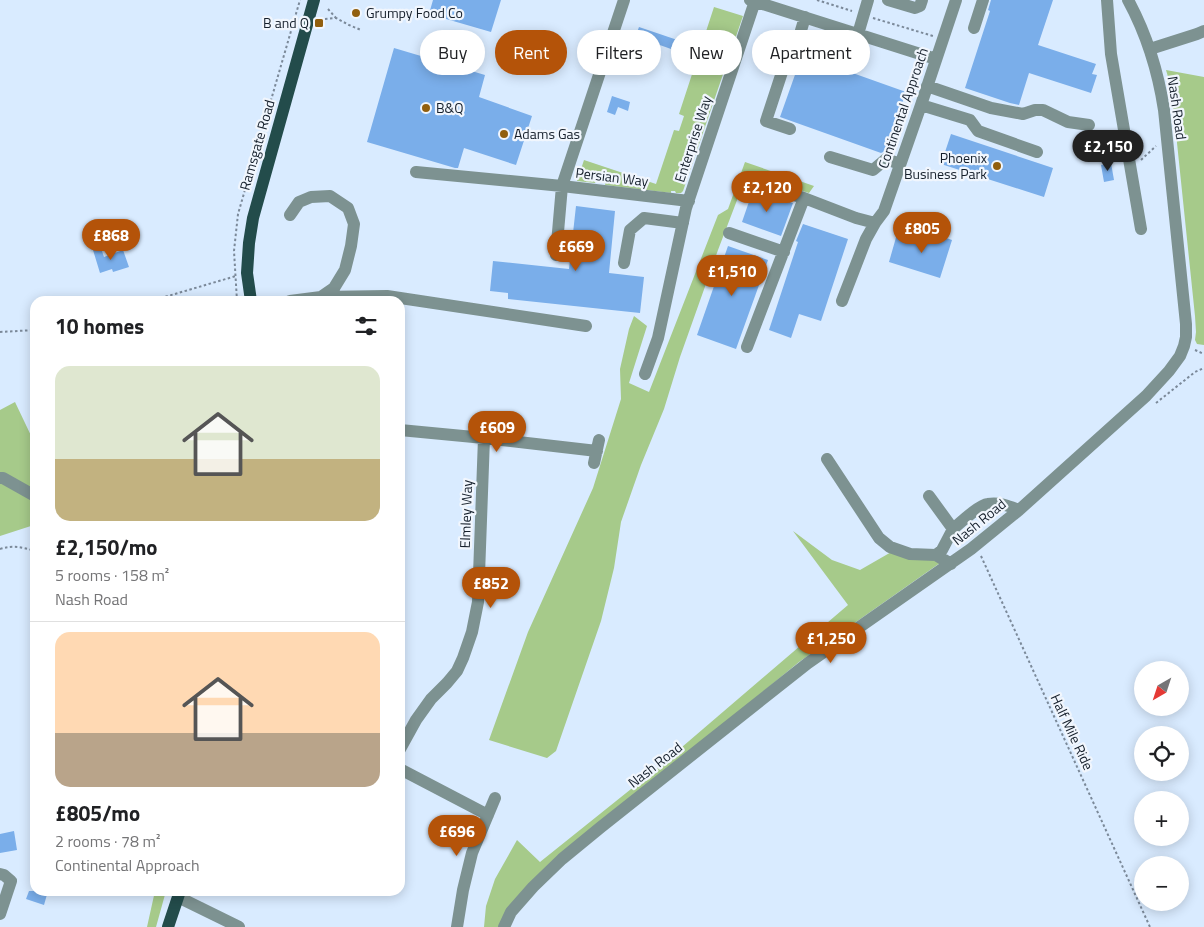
<!DOCTYPE html>
<meta charset="utf-8">
<style>
:root{--surface:#fff;--page:#f6f6f6;--text:#202124;--muted:#757577;--line:#e0e0e0;--accent:#b45309}
body{margin:0;font-family:"Titillium Web",sans-serif;background:var(--page);color:var(--text);height:100vh;display:flex;flex-direction:column;font-size:19px;white-space:nowrap}
*{box-sizing:border-box;margin:0}
p{font-size:16px;color:var(--muted)}
.icon{flex:none;width:28px;height:28px;fill:none;stroke:currentColor;stroke-width:2;stroke-linecap:round;stroke-linejoin:round}
.map{position:relative;flex:1;overflow:hidden}
.panel{position:absolute;left:30px;top:296px;width:375px;height:600px;display:flex;flex-direction:column;background:var(--surface);border-radius:15px;box-shadow:0 2px 12px #0003}
.panel>*{flex:none}
.hud{position:absolute;left:420px;top:30px;width:475px;height:45px;display:flex;gap:10px}
.needle{width:32px;rotate:219deg}
.fabs{position:absolute;left:1134px;top:661px;display:grid;gap:10px}
.fabs a{display:grid;place-items:center;width:55px;height:55px;border-radius:50%;background:var(--surface);box-shadow:0 2px 12px #0003;font-size:25px}
.price{position:absolute;translate:-50% -42px;padding:0 11px;border-radius:18px;background:var(--accent);color:#fff;font-size:16px;line-height:32px;filter:drop-shadow(0 1px 2px #0008)}
.price::after{content:'';position:absolute;left:50%;top:30px;width:15px;height:11px;margin-left:-8px;background:inherit;clip-path:polygon(0 0,100% 0,50% 100%)}
.price.selected{background:#222;color:#fff}
ul{padding:0;list-style:none}
li{display:grid;align-content:center;gap:10px;height:265px;padding:0 25px}
li+li{border-top:1px solid var(--line)}
li span{display:grid;place-items:center;height:155px;border-radius:15px;color:#555}
li>.icon{margin-inline-start:auto}
span .icon{width:90px;height:90px;fill:#fffc;stroke-width:1}
li b{font-size:21px}
h2{display:flex;justify-content:space-between;align-items:center;height:60px;padding:0 25px;font-size:21px}
.chip{padding:0 18px;border-radius:22px;background:var(--surface);box-shadow:0 2px 12px #0003;font-size:18px;line-height:45px}
.chip.selected{background:var(--accent);color:#fff}
.map>svg:first-child{display:block}
</style>
<div class="map">
<svg width="1204" height="927" viewBox="0 0 1204 927">
<rect width="100%" height="100%" fill="#d9ebff"/>
<path fill="#a6ca8a" d="M714,7L743,16L683,191L681,193H676L675,191H671V193L605,185L606,182L596,181L595,183L577,181L584,160L656,184L674,130L679,131L684,116L679,114Z
M1166,70L1204,77V345L1197,344L1195,340L1196,332L1195,316L1174,114L1171,87Z
M745,162L814,186L809,193L747,174L718,250L680,357L664,409L641,465L621,522L614,568L601,621L556,751L547,758L489,740L528,632L593,488L621,399L620,369L629,329L634,316L647,326L629,383L649,392L718,215L728,209Z
M15,402L35,444V526L34,525L0,536V410Z
M793,531L832,560L860,570L893,551L917,553L940,563L799,662L683,758L605,817L500,927H484L486,906L495,879L517,840L540,862L661,765L848,605Z
M155,891H166L156,927H147Z"/>
<path fill="#7aaeea" d="M433,0H501L491,32L429,14Z
M991,0H1053L1038,45L1096,64L1092,74L1097,75L1091,93L1029,73L1019,105L1010,103L965,88L990,11L988,10Z
M639,27L698,47L696,55L671,47V49L657,44L654,53L632,46Z
M394,48L485,75L479,97L532,116L516,165L464,148L458,168H455L367,142Z
M802,55L906,92L885,151L881,153L780,117Z
M612,96L630,102L628,111L618,107L615,115L607,112Z
M951,134L1053,168L1044,197L941,164Z
M1111,163L1114,180L1104,182L1101,165Z
M753,190L757,193L793,203L781,236L742,222Z
M576,206L615,211L609,273L644,277L640,313L508,299V293L490,291L493,261L569,269Z
M803,224L848,239L821,321L799,314L791,338L769,330L798,242L796,241Z
M929,232L952,240L940,278L889,262L897,234L926,243Z
M728,246L768,260L736,349L697,335Z
M101,248L104,257L123,250L129,267L113,272L112,269L100,273L93,250Z
M14,831L17,850L0,853V834Z
M29,891H48L44,905L26,899Z"/>
<g fill="none" stroke-linecap="round" stroke-linejoin="round">
<path stroke="#7b8999" stroke-width="2" stroke-dasharray="2.5 2.5" stroke-linecap="butt" d="M817,0L852,11
M328,9L336,18
M873,18L933,36
M325,19L336,18L349,25L361,30
M1141,160L1156,146
M151,301L236,276
M237,301L234,251L238,214L300,0
M0,332L35,330
M1195,350L1204,354
M1156,403L1195,372L1204,368
M0,549C13,545 22,547 35,551
M981,556L1150,927"/>
<path stroke="#7d9291" stroke-width="12" d="M750,0L936,59
M888,0L915,8L920,6L922,0
M1107,0L1111,54L1141,229
M974,28L983,0
M858,34L868,0
M1150,49L1197,34L1204,31
M927,86L991,108L1023,114L1035,110H1043L1068,122L1089,125
M921,105L970,120L978,131L1037,152
M790,129L766,121L787,57L797,44L805,17
M830,157L873,170L886,159L900,164
M416,172L562,186L689,201
M759,185L804,198
M875,223L884,211L921,105L956,0
M729,233L784,252
M556,255L562,186L624,0
M624,263L630,230L644,218L683,223
M321,297L387,296L586,326
M290,301L321,297L334,288L345,270L351,246L354,224L348,208L330,196L311,197L299,202L290,215
M747,347L804,198L856,218L875,223L866,239L842,301
M645,374L658,338L686,208L755,1
M400,430L484,438L597,451
M827,459L879,538L890,547L910,554L936,555L951,564
M594,463L599,440
M0,478H3L35,496
M929,496L953,529L942,550L936,555
M953,529C960,523 979,505 988,504C999,502 1009,506 1019,510
M400,749L416,720L431,699L447,683L457,671L463,658L472,632L478,602L484,438
M400,769L488,815
M0,874L4,875L11,881L0,914
M178,897L239,927
M457,927L463,890L472,853L495,798
M504,927L511,912L533,887L562,859L601,827L808,663L971,549L1019,510L1146,396L1169,371L1180,356L1184,346L1186,337V324L1164,110C1158,71 1147,35 1128,0"/>
<path stroke="#234c4b" stroke-width="12" d="M251,301L247,273L249,243L253,218L314,0
M168,927L180,891"/>
</g>
<g fill="#915f0e" stroke="#f1f6fd" stroke-width="2">
<circle cx="356" cy="13" r="5"/>
<rect x="314" y="18" width="10" height="10" rx="2.5"/>
<circle cx="426" cy="108" r="5"/>
<circle cx="504" cy="134" r="5"/>
<circle cx="997" cy="166" r="5"/>
</g>
<g text-anchor="middle" stroke-width="4.5" stroke-linejoin="round" paint-order="stroke">
<g font-size="14" fill="#151f2b" stroke="#f1f6fd" text-anchor="start">
<text x="366" y="18">Grumpy Food Co</text>
<text x="309" y="28" text-anchor="end">B and Q</text>
<text x="436" y="113">B&amp;Q</text>
<text x="514" y="139">Adams Gas</text>
<text x="987" y="163" text-anchor="end">Phoenix<tspan x="987" dy="16">Business Park</tspan></text>
</g>
<g font-size="14" fill="#151f2b" stroke="#f1f6fd">
<text transform="translate(903 108) rotate(-71)" y="5">Continental Approach</text>
<text transform="translate(1177 108) rotate(82)" y="5">Nash Road</text>
<text transform="translate(693 139) rotate(-72)" y="5">Enterprise Way</text>
<text transform="translate(257 145) rotate(-74)" y="5">Ramsgate Road</text>
<text transform="translate(612 177) rotate(7)" y="5">Persian Way</text>
<text transform="translate(466 514) rotate(-88)" y="5">Elmley Way</text>
<text transform="translate(979 522) rotate(-39)" y="5">Nash Road</text>
<text transform="translate(1072 732) rotate(65)" y="5">Half Mile Ride</text>
<text transform="translate(655 765) rotate(-38)" y="5">Nash Road</text>
</g>
</g>
</svg>
<div class="fabs">
<a><svg class="needle" viewBox="-14 -14 28 28"><path d="M0-13l5 13h-10z" fill="#e53935"/><path d="M0 13l5-13h-10z" fill="#757577"/></svg></a>
<a><svg class="icon" aria-label="locate" viewBox="0 0 24 24"><circle cx="12" cy="12" r="6"/><path d="M12 2v4M12 18v4M2 12h4M18 12h4"/></svg></a>
<a>+</a>
<a>−</a>
</div>
<b class="price selected" style="left:1108px;top:172px">£2,150</b>
<b class="price" style="left:767px;top:213px">£2,120</b>
<b class="price" style="left:922px;top:254px">£805</b>
<b class="price" style="left:111px;top:261px">£868</b>
<b class="price" style="left:576px;top:272px">£669</b>
<b class="price" style="left:732px;top:297px">£1,510</b>
<b class="price" style="left:497px;top:453px">£609</b>
<b class="price" style="left:491px;top:609px">£852</b>
<b class="price" style="left:831px;top:664px">£1,250</b>
<b class="price" style="left:457px;top:857px">£696</b>
<div class="hud">
<a class="chip">Buy</a>
<a class="chip selected">Rent</a>
<a class="chip">Filters</a>
<a class="chip">New</a>
<a class="chip">Apartment</a>
</div>
<section class="panel">
<h2>10 homes<svg class="icon" aria-label="filters" viewBox="0 0 24 24"><path d="M4 7h16M4 17h16"/><circle cx="9" cy="7" r="2"/><circle cx="15" cy="17" r="2"/></svg></h2>
<ul>
<li><span style="background:linear-gradient(#dfe7d0 60%,#c2b280 0)"><svg class="icon" aria-label="home" viewBox="0 0 24 24"><path d="M3 11l9-7 9 7M6 9v11h12V9"/></svg></span><div><b>£2,150/mo</b><p>5 rooms · 158 m²</p><p>Nash Road</p></div></li>
<li><span style="background:linear-gradient(#ffd9b3 65%,#b9a48a 0)"><svg class="icon" aria-label="home" viewBox="0 0 24 24"><path d="M3 11l9-7 9 7M6 9v11h12V9"/></svg></span><div><b>£805/mo</b><p>2 rooms · 78 m²</p><p>Continental Approach</p></div></li>
</ul>
</section>
</div>
